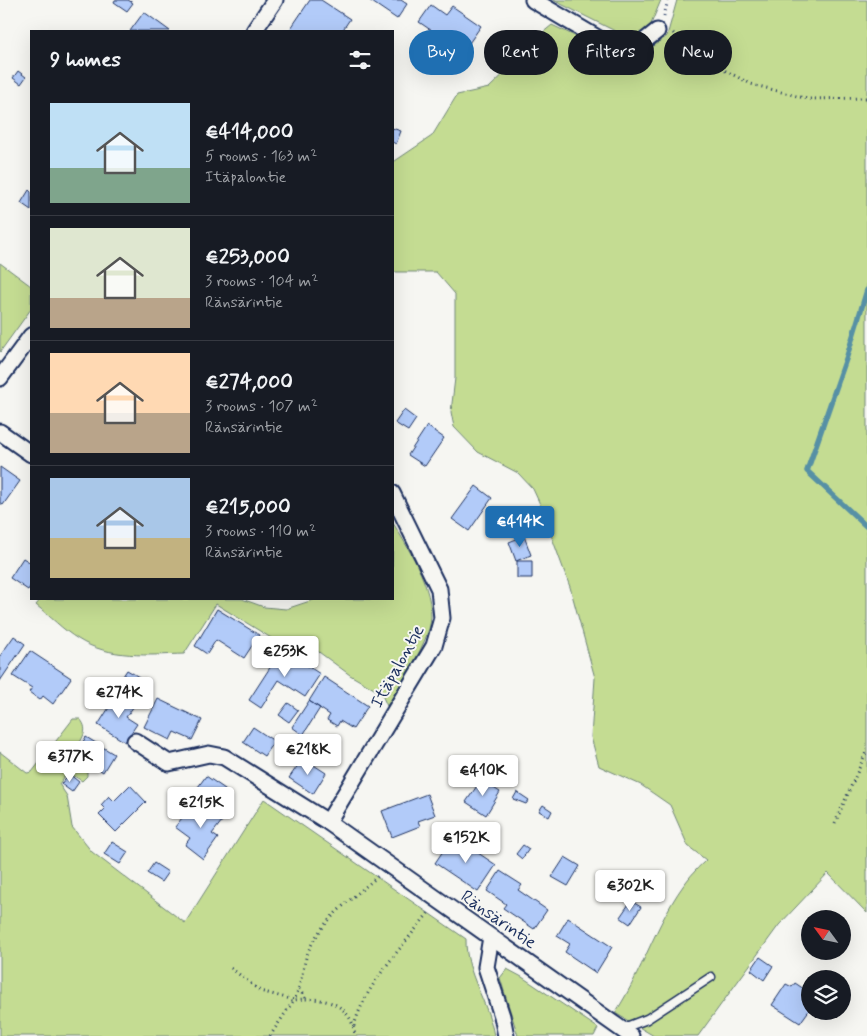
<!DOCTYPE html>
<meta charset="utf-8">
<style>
:root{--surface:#171b24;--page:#242831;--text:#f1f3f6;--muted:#9ea1a6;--line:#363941;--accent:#1f6fb2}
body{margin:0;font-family:Mynerve,sans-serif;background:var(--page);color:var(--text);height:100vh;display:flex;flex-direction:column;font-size:19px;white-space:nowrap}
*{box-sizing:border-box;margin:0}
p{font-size:16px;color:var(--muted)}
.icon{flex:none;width:28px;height:28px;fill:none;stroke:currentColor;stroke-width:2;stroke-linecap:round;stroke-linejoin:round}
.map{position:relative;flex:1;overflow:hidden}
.sheet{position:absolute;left:30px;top:30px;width:364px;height:570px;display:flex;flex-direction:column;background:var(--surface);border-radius:0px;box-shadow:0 5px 20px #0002}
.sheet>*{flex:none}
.banner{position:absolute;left:409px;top:30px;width:382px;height:45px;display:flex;gap:10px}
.needle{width:32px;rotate:303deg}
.tools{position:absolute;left:801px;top:910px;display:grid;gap:10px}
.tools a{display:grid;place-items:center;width:50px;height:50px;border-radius:50%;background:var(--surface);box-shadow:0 5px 20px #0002;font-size:25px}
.price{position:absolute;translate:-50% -42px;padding:0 11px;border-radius:5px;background:#fff;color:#222;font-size:16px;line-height:32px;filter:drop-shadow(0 1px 2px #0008)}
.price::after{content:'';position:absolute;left:50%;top:30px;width:15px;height:11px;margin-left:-8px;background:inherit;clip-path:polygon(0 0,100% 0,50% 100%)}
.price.on{background:var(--accent);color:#fff}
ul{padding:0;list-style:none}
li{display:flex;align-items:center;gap:15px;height:125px;padding:0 20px}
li+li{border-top:1px solid var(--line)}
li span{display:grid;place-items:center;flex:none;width:140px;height:100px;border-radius:0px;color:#555}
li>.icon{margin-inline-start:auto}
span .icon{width:60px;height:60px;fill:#fffc;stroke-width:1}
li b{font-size:21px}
h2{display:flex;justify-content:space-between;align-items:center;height:60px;padding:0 20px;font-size:21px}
.pill{padding:0 18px;border-radius:22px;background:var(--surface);box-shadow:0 5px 20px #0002;font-size:18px;line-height:45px}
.pill.on{background:var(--accent);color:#fff}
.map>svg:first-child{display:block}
</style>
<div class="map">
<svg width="867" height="1036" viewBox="0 0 867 1036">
<rect width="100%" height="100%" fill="#f6f6f2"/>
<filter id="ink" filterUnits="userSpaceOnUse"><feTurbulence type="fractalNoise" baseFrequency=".02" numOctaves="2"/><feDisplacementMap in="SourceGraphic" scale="10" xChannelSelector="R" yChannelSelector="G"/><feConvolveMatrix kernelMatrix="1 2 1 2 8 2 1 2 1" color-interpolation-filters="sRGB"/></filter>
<g filter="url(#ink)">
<path fill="#c4dc92" stroke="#708678" d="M553,0H661L649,29L629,38Z
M677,0H867V913L828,873L779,925L698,1036H654L615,1013C647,966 662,899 706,860L688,846L670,805L641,785L599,766L591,737L595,678L570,587L539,502L533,489L518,473L478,452L454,427L451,412L455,378V294L436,272H393L392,163L432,136L457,95L489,88L514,64L520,51L552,25L623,59L643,54L667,36Z
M0,263L31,286V309L0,352Z
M393,523C409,549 439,597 429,629C420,656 402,681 387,706L381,693L350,675L308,644L288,640L276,641L216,604L184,654C149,655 109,659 78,639C63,630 50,616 36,605L41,599H242L264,607L286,609L316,599H392Z
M73,719H80C91,731 80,741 73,753L87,765V776L82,781L68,772L59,784L67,796L72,827L92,852L185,923L264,799L466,939C465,973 489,1003 494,1036H0V752L27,773L32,772Z
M507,969L522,977L598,1028L594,1036H518L500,978Z"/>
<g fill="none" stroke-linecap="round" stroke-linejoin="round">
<path stroke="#5690a5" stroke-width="5.5" d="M867,290L847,356L807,471L867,527"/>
</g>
<path fill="#b2cbf9" stroke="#1b2f5e" d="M115,0H128L133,3L127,11L114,2Z
M310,0H321L350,19L342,31H289Z
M369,0H401L407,4L397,19Z
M431,5L445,15L452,6L481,26L465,49L440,32L438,35L419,22Z
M144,12L170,31H130Z
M18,71L26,77L21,84L13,78Z
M392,128L401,131L396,144L392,142Z
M29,190L31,192V210L21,203Z
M404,410L416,419L408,431L395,423Z
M427,426L444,438L425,466L408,455Z
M0,467L20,481L3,505L0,503Z
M476,486L492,498L469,531L452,519Z
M517,513L526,526L515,533L507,519Z
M524,536L531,555L516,561L509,542Z
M23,558L31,563V585L28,590L10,578Z
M517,561H532V578H517Z
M217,609L259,635L244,658L216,640L207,654L195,646Z
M14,636L25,644L0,681V656Z
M282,649L320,674L305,697L279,680L261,708L249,700Z
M30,651L71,678L53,704L43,696L40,700L29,692L32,688L13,676Z
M127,670L139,677L131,689L119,682Z
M324,677L368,706L353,729L340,721L337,726L327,720L330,715L309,701Z
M117,695L134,706L126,717L137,724L125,742L98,725Z
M158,699L202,720L192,740L174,732L170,740L144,727Z
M309,701L320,708L303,735L292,727Z
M288,703L298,710L289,722L279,715Z
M253,727L274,741L264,756L243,742Z
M86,737L114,754L103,772L75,754Z
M303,758L326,773L313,794L289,778Z
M69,774L79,782L72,792L61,784Z
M206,776L225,789L217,801L198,787Z
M481,780L500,792L486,815L466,802Z
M130,785L146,802L116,832L99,815L105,809L101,805L109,796L114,801Z
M517,792L529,800L526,804L513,799Z
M427,794L435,815L418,821L420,826L392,837L382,811Z
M203,801L225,817L212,834L218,838L203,859L185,845L190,838L175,827L185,814L191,818Z
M543,805L552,811L549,817L539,811Z
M453,836L496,865L478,892L435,863Z
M112,842L128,852L120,864L104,854Z
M523,845L529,849L522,859L516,854Z
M565,857L580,866L568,886L552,877Z
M154,863L168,872L161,882L147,873Z
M500,871L522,885L518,890L547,910L534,929L503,908L506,904L487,891Z
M631,901L641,907L630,924L620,917Z
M568,918L612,947L596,973L565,952L570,944L557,936Z
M760,957L773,966L764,980L751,970Z
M795,983L810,993V1009L800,1023L772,1005L786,984L792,987Z"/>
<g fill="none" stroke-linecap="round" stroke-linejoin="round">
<defs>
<path id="service" d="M621,1029L647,1019L711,977"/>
<path id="minor" d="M533,0L611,46L637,47L657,31
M254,31L275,0
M0,378L31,336
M0,432L31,454
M135,741L169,763L209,754L224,757L328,822L631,1036
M328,822L434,646L442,618L439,589L392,493
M491,937L486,967L502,1016L506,1036"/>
</defs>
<use href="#service" stroke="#1b2f5e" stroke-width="11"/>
<use href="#minor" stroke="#1b2f5e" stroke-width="19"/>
<path stroke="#1b2f5e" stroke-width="3" stroke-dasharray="1 4" stroke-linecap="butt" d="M664,16L668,0
M673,33L695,55L751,84L808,99L867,98
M835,823L867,750
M231,968L260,991L294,1000C302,984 302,967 308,952C321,920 353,898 378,876
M299,989L305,998
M354,1026C366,983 402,948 429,912
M270,1036L294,1000C323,996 352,1003 355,1036"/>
<use href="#service" stroke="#f6f6f2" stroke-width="8"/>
<use href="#minor" stroke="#f6f6f2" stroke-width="15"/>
</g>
</g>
<g text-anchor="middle" stroke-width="4" stroke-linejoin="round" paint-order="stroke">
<g font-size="18" fill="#1b2f5e" stroke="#f6f6f2">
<text transform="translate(397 666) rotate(-61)" y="6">Itäpalontie</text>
<text transform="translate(499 919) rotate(35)" y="6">Ränsärintie</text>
</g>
</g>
</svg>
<div class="tools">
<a><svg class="needle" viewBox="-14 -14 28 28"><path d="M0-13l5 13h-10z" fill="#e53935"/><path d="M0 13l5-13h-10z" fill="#9ea1a6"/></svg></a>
<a><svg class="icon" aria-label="layers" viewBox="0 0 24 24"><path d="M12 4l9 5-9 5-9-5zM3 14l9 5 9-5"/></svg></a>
</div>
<b class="price on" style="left:520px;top:548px">€414K</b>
<b class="price" style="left:285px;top:678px">€253K</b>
<b class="price" style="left:119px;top:719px">€274K</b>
<b class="price" style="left:308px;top:776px">€218K</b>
<b class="price" style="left:70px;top:783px">€377K</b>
<b class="price" style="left:483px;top:797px">€410K</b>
<b class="price" style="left:201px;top:829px">€215K</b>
<b class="price" style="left:466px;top:864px">€152K</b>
<b class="price" style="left:630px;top:912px">€302K</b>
<div class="banner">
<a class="pill on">Buy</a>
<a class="pill">Rent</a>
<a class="pill">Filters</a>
<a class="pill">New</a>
</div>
<section class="sheet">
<h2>9 homes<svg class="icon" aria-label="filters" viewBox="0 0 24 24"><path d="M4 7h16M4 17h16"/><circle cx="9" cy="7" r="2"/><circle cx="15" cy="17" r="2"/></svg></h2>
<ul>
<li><span style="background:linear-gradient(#bfe0f5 65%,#7fa58c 0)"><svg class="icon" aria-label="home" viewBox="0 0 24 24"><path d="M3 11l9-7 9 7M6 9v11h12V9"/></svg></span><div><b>€414,000</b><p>5 rooms · 163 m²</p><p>Itäpalontie</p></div></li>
<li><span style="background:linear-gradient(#dfe7d0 70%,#b9a48a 0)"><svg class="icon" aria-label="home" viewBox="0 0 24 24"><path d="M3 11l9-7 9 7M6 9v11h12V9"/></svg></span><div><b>€253,000</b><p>3 rooms · 104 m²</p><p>Ränsärintie</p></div></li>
<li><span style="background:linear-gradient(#ffd9b3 60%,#b9a48a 0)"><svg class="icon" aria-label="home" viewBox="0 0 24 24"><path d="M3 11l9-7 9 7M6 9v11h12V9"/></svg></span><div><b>€274,000</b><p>3 rooms · 107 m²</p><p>Ränsärintie</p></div></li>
<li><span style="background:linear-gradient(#a9c7e8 60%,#c2b280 0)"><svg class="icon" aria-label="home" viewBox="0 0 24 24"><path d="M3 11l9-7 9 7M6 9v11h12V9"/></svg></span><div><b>€215,000</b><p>3 rooms · 110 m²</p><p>Ränsärintie</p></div></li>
</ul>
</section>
</div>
